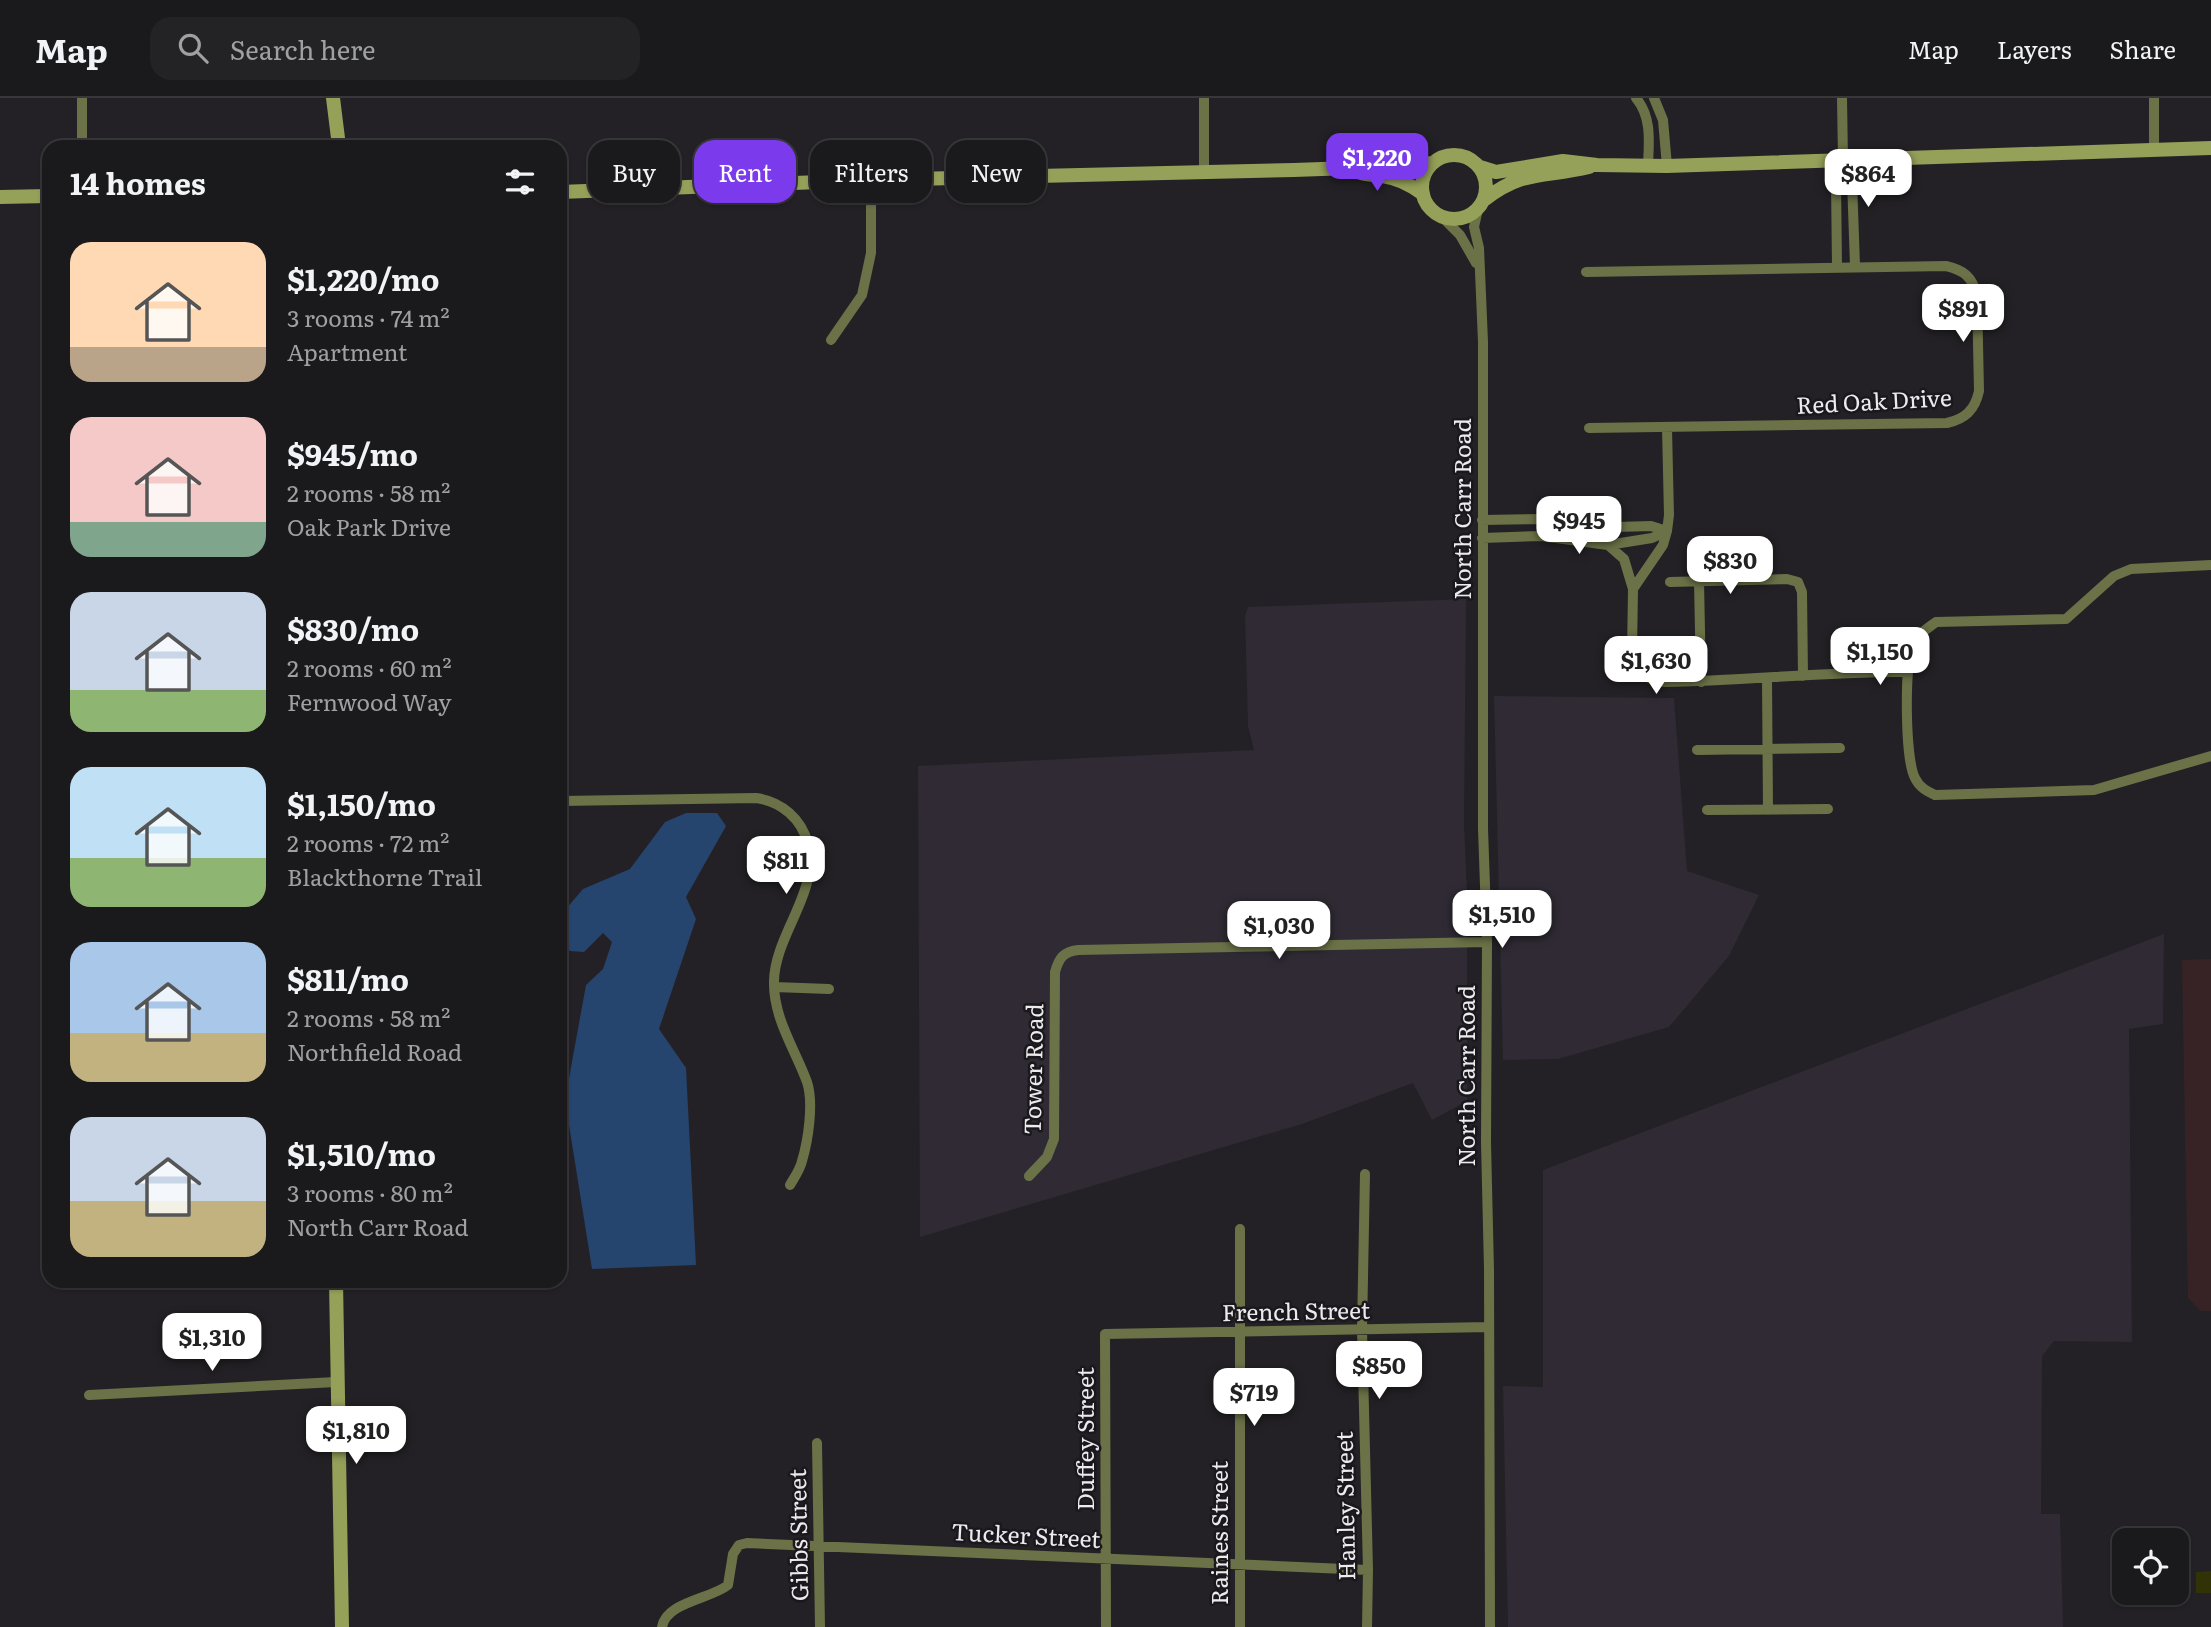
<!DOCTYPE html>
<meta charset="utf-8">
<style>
:root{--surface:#1a191c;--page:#232225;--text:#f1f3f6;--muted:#9fa0a3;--line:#38383b;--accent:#7c3aed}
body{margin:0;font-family:Literata,serif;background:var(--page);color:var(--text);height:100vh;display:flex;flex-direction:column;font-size:26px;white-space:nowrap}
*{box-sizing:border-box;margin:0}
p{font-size:23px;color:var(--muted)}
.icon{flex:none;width:38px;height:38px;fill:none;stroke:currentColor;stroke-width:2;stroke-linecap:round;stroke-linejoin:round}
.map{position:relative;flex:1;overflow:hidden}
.sheet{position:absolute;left:42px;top:42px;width:525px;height:1148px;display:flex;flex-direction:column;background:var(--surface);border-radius:21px;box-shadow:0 2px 5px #0004,0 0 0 2px var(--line)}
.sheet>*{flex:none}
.guide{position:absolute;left:588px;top:42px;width:665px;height:63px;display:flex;gap:14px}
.controls{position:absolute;left:2112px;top:1430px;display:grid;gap:14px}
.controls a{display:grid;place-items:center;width:77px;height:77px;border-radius:14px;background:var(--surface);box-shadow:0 2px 5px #0004,0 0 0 2px var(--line);font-size:35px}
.price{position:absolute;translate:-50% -60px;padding:0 16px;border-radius:14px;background:#fff;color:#222;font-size:23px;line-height:46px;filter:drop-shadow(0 2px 4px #0008)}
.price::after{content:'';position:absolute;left:50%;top:42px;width:21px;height:16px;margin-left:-10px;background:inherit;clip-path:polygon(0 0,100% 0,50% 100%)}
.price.on{background:var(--accent);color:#fff}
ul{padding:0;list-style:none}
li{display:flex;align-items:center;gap:21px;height:175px;padding:0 28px}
li span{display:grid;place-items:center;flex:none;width:196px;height:140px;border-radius:21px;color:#555}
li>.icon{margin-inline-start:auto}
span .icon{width:84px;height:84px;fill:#fffc;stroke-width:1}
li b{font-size:30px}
h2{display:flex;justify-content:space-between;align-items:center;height:84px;padding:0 28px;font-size:30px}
.pill{padding:0 24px;border-radius:21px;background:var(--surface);box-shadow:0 2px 5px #0004,0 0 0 2px var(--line);font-size:24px;line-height:63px}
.pill.on{background:var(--accent);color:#fff}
header{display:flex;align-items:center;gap:42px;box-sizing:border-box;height:98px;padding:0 35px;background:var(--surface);border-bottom:2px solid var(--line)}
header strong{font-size:33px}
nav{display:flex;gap:38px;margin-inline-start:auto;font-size:24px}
.search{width:490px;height:63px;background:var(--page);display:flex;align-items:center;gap:18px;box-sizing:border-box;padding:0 24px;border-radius:21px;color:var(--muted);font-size:26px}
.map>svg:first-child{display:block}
</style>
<header>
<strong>Map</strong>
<div class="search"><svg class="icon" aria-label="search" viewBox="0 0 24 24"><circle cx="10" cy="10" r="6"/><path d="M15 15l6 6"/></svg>Search here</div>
<nav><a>Map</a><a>Layers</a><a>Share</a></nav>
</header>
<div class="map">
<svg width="2211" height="1529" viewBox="0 0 2211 1529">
<rect width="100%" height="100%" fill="#232125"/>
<path fill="#372325" d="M2211,861V1213H2201L2188,1200L2182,862Z"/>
<path fill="#2f2a33" d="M1466,501L1464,726L1467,796V1003L1432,1022L1413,985L1302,1026L920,1139L918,668L1254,652L1248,628L1245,518L1248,509Z
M1494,598L1674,600L1687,773L1759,797L1729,858L1669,929L1558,961L1503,962Z
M2164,836L2163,926L2129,931L2132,1244L2054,1243L2042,1258L2041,1416H2060L2063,1529H1508L1503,1288L1543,1289V1072Z"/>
<path fill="#313206" d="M2211,1473V1495H2196V1474Z"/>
<path fill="#25446e" d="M686,715H717L726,728L686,799L696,821L659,931L686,970L696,1167L592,1171L565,1002L586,887L603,871L612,844L603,835L584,854L570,853L560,842V818L583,791L630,771L665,724Z"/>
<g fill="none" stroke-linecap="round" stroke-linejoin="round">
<path stroke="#6b7247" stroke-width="10" d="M82,0V49
M1636,0C1652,19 1649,44 1648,67
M1654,0L1663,22L1667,68
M1842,0L1843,63L1852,82L1855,168
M2154,0V51
M1204,73V0
M1478,111L1474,129L1479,150L1483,244V731L1487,844L1486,1045L1489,1172L1490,1529
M1441,118L1460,137L1476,165
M1837,169L1836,83L1843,63
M1586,174L1946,168C1964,172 1972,179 1977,197L1979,293C1975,312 1965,321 1947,325L1589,330
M831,242L862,197L871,155V82
M1667,330L1669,417L1667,433L1663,447L1633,491L1632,554L1635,566L1644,577L1655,583L1665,584C1746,583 1827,573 1908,574
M1482,422L1542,421L1616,429L1651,428L1667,433
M1482,440L1541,438L1608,447L1652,440L1667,433
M1608,447L1624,461L1633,491
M2211,467L2131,471L2114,478L2066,521L1936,524C1928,530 1918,536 1913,546C1904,565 1905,662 1915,680C1919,689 1927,693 1935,697L2094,692L2211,658
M1699,483L1701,584
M1670,484L1787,481L1798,484L1802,494L1803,578
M1767,581L1768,712
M1697,652L1840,650
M560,703L756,700C781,703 802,721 808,746C820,794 775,836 774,883C773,920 795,951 807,984C814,1005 808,1043 802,1063C800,1072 794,1080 790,1087
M1707,712L1828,711
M774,889L829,891
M1365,1076L1362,1231L1368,1472L1367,1529
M1029,1078L1047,1059L1054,1041L1055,874C1059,860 1063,854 1078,852L1487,844
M1240,1131V1529
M89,1297L336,1284
M817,1345L820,1529
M662,1529C666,1504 711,1501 728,1487L733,1456L739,1447L747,1445L1368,1472
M1106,1529L1105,1236L1489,1229"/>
<path stroke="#95a059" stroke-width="14" d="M333,0L338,40L337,49
M1422 89a32 32 0 1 1 64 0a32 32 0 1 1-64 0Z
M1480,69L1496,74L1563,63L1597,67L1667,68L2211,50
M1350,70C1361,77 1369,76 1382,78C1398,80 1410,86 1423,96
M560,94L871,82L1294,72L1350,70L1362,65L1403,70L1432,65
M0,99L49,98
M1484,102C1524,71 1544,80 1589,69
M336,1183L342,1529"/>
</g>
<g text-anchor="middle" stroke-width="5" stroke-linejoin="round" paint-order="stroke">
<g font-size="23" fill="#ebeaed" stroke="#1a181c">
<text transform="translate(1874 304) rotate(-3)" y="8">Red Oak Drive</text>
<text transform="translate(1463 411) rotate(-90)" y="8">North Carr Road</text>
<text transform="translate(1034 971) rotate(-89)" y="8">Tower Road</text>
<text transform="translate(1467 978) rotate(-90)" y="8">North Carr Road</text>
<text transform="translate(1296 1214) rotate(-1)" y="8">French Street</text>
<text transform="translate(1086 1341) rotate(-90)" y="8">Duffey Street</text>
<text transform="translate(1346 1408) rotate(-91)" y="8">Hanley Street</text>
<text transform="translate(1220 1435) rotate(-90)" y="8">Raines Street</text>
<text transform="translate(799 1437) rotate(-91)" y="8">Gibbs Street</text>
<text transform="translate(1026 1438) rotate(3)" y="8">Tucker Street</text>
</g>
</g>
</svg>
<div class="controls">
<a><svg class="icon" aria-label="locate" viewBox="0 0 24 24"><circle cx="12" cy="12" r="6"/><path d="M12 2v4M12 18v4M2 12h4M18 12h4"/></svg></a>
</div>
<b class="price on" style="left:1377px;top:95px">$1,220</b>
<b class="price" style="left:1868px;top:111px">$864</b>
<b class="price" style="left:1963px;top:246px">$891</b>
<b class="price" style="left:1579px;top:458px">$945</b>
<b class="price" style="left:1730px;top:498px">$830</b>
<b class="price" style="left:1880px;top:589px">$1,150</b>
<b class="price" style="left:1656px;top:598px">$1,630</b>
<b class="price" style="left:786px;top:798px">$811</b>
<b class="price" style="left:1502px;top:852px">$1,510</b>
<b class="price" style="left:1279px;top:863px">$1,030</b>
<b class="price" style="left:212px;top:1275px">$1,310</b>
<b class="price" style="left:1379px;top:1303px">$850</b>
<b class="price" style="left:1254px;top:1330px">$719</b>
<b class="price" style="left:356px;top:1368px">$1,810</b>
<div class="guide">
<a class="pill">Buy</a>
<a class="pill on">Rent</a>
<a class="pill">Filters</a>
<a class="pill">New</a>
</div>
<section class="sheet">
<h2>14 homes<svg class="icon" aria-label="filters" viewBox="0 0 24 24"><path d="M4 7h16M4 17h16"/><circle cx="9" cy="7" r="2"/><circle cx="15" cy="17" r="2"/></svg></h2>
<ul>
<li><span style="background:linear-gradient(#ffd9b3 75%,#b9a48a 0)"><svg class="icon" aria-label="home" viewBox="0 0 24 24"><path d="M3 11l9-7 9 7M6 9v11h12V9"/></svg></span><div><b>$1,220/mo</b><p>3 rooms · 74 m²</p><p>Apartment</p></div></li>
<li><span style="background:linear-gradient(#f6c9c9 75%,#7fa58c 0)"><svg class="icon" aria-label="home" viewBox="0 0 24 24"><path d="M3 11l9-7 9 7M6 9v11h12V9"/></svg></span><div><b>$945/mo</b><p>2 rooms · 58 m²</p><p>Oak Park Drive</p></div></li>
<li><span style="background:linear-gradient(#c9d6e8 70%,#8fb573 0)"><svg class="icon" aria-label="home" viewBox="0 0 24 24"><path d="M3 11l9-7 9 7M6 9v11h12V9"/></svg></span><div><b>$830/mo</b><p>2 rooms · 60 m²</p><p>Fernwood Way</p></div></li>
<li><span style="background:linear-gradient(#bfe0f5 65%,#8fb573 0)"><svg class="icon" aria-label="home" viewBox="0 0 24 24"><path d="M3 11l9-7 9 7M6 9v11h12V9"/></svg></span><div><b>$1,150/mo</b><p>2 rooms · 72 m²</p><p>Blackthorne Trail</p></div></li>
<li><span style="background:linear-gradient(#a9c7e8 65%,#c2b280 0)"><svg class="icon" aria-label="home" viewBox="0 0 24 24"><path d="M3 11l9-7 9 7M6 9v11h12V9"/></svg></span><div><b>$811/mo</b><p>2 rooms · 58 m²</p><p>Northfield Road</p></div></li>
<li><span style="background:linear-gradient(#c9d6e8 60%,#c2b280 0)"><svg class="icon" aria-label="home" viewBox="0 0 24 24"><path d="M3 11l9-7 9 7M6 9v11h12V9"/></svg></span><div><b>$1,510/mo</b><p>3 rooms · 80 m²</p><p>North Carr Road</p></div></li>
</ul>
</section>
</div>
